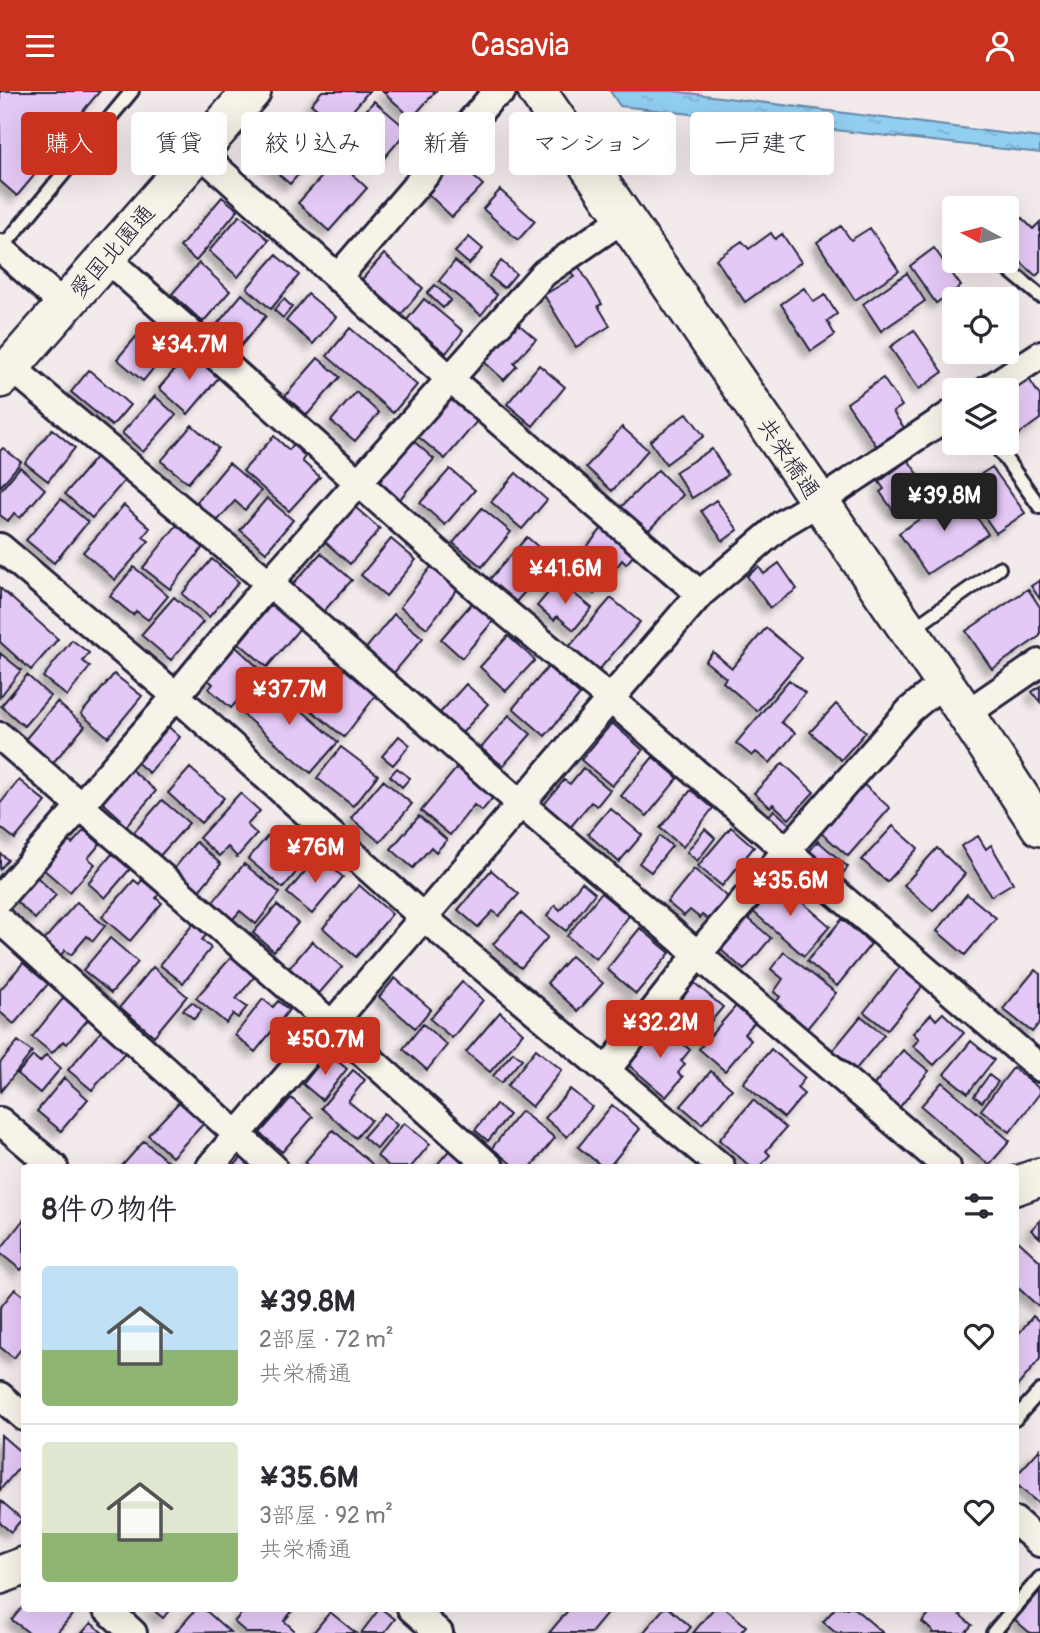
<!DOCTYPE html>
<html lang="ja">
<meta charset="utf-8">
<style>
:root{--surface:#fff;--page:#f2f2f3;--text:#2b2b33;--muted:#7c7c81;--line:#e1e1e2;--accent:#c8321e}
body{margin:0;font-family:Pangolin,"Klee One",sans-serif;background:var(--page);color:var(--text);height:100vh;display:flex;flex-direction:column;font-size:26px;white-space:nowrap}
*{box-sizing:border-box;margin:0}
p{font-size:23px;color:var(--muted)}
.icon{flex:none;width:38px;height:38px;fill:none;stroke:currentColor;stroke-width:2;stroke-linecap:round;stroke-linejoin:round}
.map{position:relative;flex:1;overflow:hidden}
.drawer{position:absolute;left:21px;top:1073px;width:998px;height:448px;display:flex;flex-direction:column;background:var(--surface);border-radius:7px;box-shadow:0 7px 28px #0002}
.drawer>*{flex:none}
.guide{position:absolute;left:21px;top:21px;width:999px;height:63px;display:flex;gap:14px}
.needle{width:46px;rotate:277deg}
.fabs{position:absolute;left:942px;top:105px;display:grid;gap:14px}
.fabs a{display:grid;place-items:center;width:77px;height:77px;border-radius:7px;background:var(--surface);box-shadow:0 7px 28px #0002;font-size:35px}
.price{position:absolute;translate:-50% -60px;padding:0 16px;border-radius:7px;background:var(--accent);color:#fff;font-size:23px;line-height:46px;filter:drop-shadow(0 2px 4px #0008)}
.price::after{content:'';position:absolute;left:50%;top:42px;width:21px;height:16px;margin-left:-10px;background:inherit;clip-path:polygon(0 0,100% 0,50% 100%)}
.price.on{background:#222;color:#fff}
ul{padding:0;list-style:none}
li{display:flex;align-items:center;gap:21px;height:175px;padding:0 21px}
li+li{border-top:2px solid var(--line)}
li span{display:grid;place-items:center;flex:none;width:196px;height:140px;border-radius:7px;color:#555}
li>.icon{margin-inline-start:auto}
span .icon{width:84px;height:84px;fill:#fffc;stroke-width:1}
li b{font-size:30px}
h2{display:flex;justify-content:space-between;align-items:center;height:84px;padding:0 21px;font-size:30px}
.chip{padding:0 24px;border-radius:7px;background:var(--surface);box-shadow:0 7px 28px #0002;font-size:24px;line-height:63px}
.chip.on{background:var(--accent);color:#fff}
header{display:flex;justify-content:space-between;align-items:center;height:91px;padding:0 21px;background:var(--accent);color:#fff;font-size:32px;font-weight:600}
.map>svg:first-child{display:block}
</style>
<header><svg class="icon" aria-label="menu" viewBox="0 0 24 24"><path d="M4 6h16M4 12h16M4 18h16"/></svg>Casavia<svg class="icon" aria-label="person" viewBox="0 0 24 24"><circle cx="12" cy="8" r="4"/><path d="M4 21q1-7 8-7t8 7"/></svg></header>
<div class="map">
<svg width="1040" height="1542" viewBox="0 0 1040 1542">
<defs>
<pattern id="water-ripples" width="26" height="14" patternUnits="userSpaceOnUse" patternTransform="scale(1.75)"><rect width="26" height="14" fill="#91cef1"/><path d="M2 4q2-2 4 0t4 0M15 11q2-2 4 0t4 0" fill="none" stroke="#7db1d0"/></pattern>
<filter id="shadow"><feDropShadow dx="-6" dy="6" stdDeviation="3.5" flood-color="#0004"/></filter>
</defs>
<rect width="100%" height="100%" fill="#f3eaeb"/>
<filter id="ink" filterUnits="userSpaceOnUse"><feTurbulence type="fractalNoise" baseFrequency=".0143" numOctaves="2"/><feDisplacementMap in="SourceGraphic" scale="14" xChannelSelector="R" yChannelSelector="G"/><feConvolveMatrix kernelMatrix="1 2 1 2 8 2 1 2 1" color-interpolation-filters="sRGB"/></filter>
<g filter="url(#ink)">
<path fill="url(#water-ripples)" stroke="#6589a8" stroke-width="2" d="M610,0H673L1040,47V62L620,15Z"/>
<path fill="#e4c8f6" stroke="#22223b" stroke-width="2" filter="url(#shadow)" d="M0,0H100L39,72L42,75L17,105L0,90Z
M322,0H369L339,36L311,13Z
M382,0H436L412,27Z
M374,10L408,39L379,73L345,44Z
M296,25L326,52L290,93L260,67Z
M452,66L459,72L464,66L479,80L473,85L483,94L452,126L423,98Z
M337,69L367,97L329,140L298,112Z
M500,99L535,130L518,149L483,118Z
M222,106L238,119L196,170L180,156Z
M240,124L269,149L238,186L209,160Z
M1022,127L1033,138L1040,131V181L1036,185L1006,157V137L1010,140Z
M841,135L851,149L870,137L899,180L855,209L817,151Z
M771,142L775,148L782,143L801,171L745,211L716,168L742,150L749,158Z
M469,146L483,158L469,173L455,161Z
M934,157L961,195L936,212L910,175Z
M384,163L423,197L399,226L359,192Z
M276,164L299,184L271,218L247,197Z
M455,170L497,204L481,224L439,190Z
M501,170L516,183L504,197L489,185Z
M199,172L230,200L203,231L172,203Z
M579,176L602,213L598,215L610,235L576,256L544,204L574,186L571,181Z
M907,182L925,210L881,240L863,213Z
M435,194L451,209L443,217L427,202Z
M804,197L814,211L825,204L837,223L827,230L835,244L811,260L781,213Z
M242,203L266,225L234,263L210,242Z
M308,203L336,226L313,253L286,230Z
M284,208L292,216L283,227L274,219Z
M424,208L463,240L446,262L406,230Z
M515,230L536,248L514,272L517,275L504,289L481,268Z
M156,233L172,245L153,268L158,272L143,290L117,268L142,239L148,244Z
M350,237L417,294L393,322L327,265Z
M914,239L943,281L919,298L890,256Z
M191,260L220,285L188,323L159,297Z
M318,267L340,286L307,324L285,305Z
M539,274L565,296L533,335L507,313Z
M89,279L130,314L112,335L71,301Z
M883,287L902,315L893,321L905,338L878,357L847,312Z
M1029,288L1040,305V328L1005,353L1006,304Z
M356,301L379,322L355,350L331,330Z
M447,304L478,329L445,368L415,343Z
M155,305L176,324L143,361L122,342Z
M687,322L704,345L666,373L650,350Z
M192,334L218,357L188,392L161,370Z
M622,336L648,359L612,400L586,376Z
M52,338L75,357L48,390L25,372Z
M274,345L289,359L293,354L305,365L302,370L320,386L289,420L243,380Z
M410,347L434,368L399,409L379,392L382,388L378,385Z
M3,357L21,371L0,396V360Z
M712,358L728,384L692,407L675,381Z
M97,365L125,389L92,427L65,403Z
M908,369L928,397L895,422L880,401L884,398L879,391Z
M229,372L261,400L245,419L235,410L217,430L196,412Z
M20,376L45,398L20,427L14,422L8,430L0,424V400Z
M992,376L1025,422L996,442L963,395Z
M450,378L475,399L445,434L420,412Z
M658,379L683,404L645,443L620,417Z
M516,382L547,409L522,438L491,411Z
M960,401L988,443L927,483L899,442Z
M267,407L293,429L266,461L240,439Z
M61,408L88,431L54,472L26,449Z
M716,409L738,439L723,450L701,420Z
M124,414L150,437L143,446L149,450L115,489L83,461Z
M354,415L380,438L350,473L324,450Z
M482,417L511,441L482,476L453,452Z
M177,434L204,455L170,498L143,477Z
M603,436L635,463L626,473L622,469L594,503L567,480Z
M527,446L553,469L515,512L489,489Z
M391,448L416,469L386,505L361,484Z
M321,462L352,489L323,521L292,494Z
M212,468L239,491L209,526L182,503Z
M434,472L459,496L427,537L400,516Z
M779,472L797,498L770,517L747,485L759,476L764,483Z
M134,476L168,505L148,529L136,520L133,524L110,505Z
M1040,489V508L1031,495Z
M558,490L592,517L574,539L557,525L554,529L537,515Z
M0,497L58,548L31,579L0,551Z
M1028,498L1040,516V545L992,578L966,540Z
M174,506L203,531L171,569L141,544Z
M611,507L640,531L598,580L569,556Z
M473,511L494,529L462,567L441,548Z
M272,513L300,537L267,576L239,552Z
M394,523L423,547L392,584L364,560Z
M766,537L802,567L757,620L723,591L726,587L705,570L713,561L732,577Z
M508,545L535,569L506,600L480,576Z
M72,549L89,562L83,570L90,576L67,605L43,586Z
M236,556L263,581L231,617L209,598L213,593L207,588Z
M0,562L21,579L0,606Z
M548,576L580,604L545,645L513,617Z
M345,577L377,603L344,646L311,619Z
M114,583L142,605L108,646L81,623Z
M27,584L50,605L24,635L1,615Z
M789,589L805,602L781,631L795,642L770,672L756,661L752,665L736,652Z
M268,590L338,651L311,682L240,621Z
M310,592L319,601L310,611L300,602Z
M466,593L488,613L462,642L440,622Z
M1040,595V611L1032,601Z
M57,611L85,635L50,675L23,651Z
M836,613L866,641L841,669L810,641Z
M509,624L531,643L503,675L481,657Z
M164,632L180,646L149,682L133,668Z
M612,632L643,659L612,695L581,669Z
M399,645L410,654L393,674L382,665Z
M341,656L378,684L353,715L317,687Z
M653,666L678,687L647,725L621,705Z
M783,672L814,701L789,728L773,713L770,716L754,702Z
M460,673L496,703L482,720L474,714L450,744L421,720Z
M127,675L156,700L124,738L116,731L120,727L99,708Z
M190,677L224,707L201,732L168,702Z
M397,677L410,687L402,696L390,685Z
M583,677L610,699L597,715L591,711L569,738L542,716L564,689L570,693Z
M19,689L46,711L15,748L0,736V713Z
M383,689L412,713L380,751L351,727Z
M862,692L890,717L848,765L820,741Z
M691,699L713,717L683,756L660,737Z
M240,702L260,720L247,734L257,743L237,766L228,756L219,765L199,747Z
M162,709L189,732L156,769L130,746Z
M610,717L642,744L619,771L588,743Z
M774,719L792,735L786,742L768,726Z
M419,725L447,749L436,761L431,756L413,777L391,758Z
M893,735L918,757L887,791L862,769Z
M731,736L754,756L722,795L698,775Z
M705,738L715,747L697,770L687,761Z
M84,739L100,753L88,767L95,773L70,801L43,778L68,750L72,753Z
M272,740L281,747L287,740L305,756L292,772L299,778L283,797L248,768Z
M660,745L672,755L651,781L639,772Z
M978,745L986,758L991,754L1013,792L991,805L961,755Z
M818,750L848,776L838,788L808,762Z
M196,751L221,773L198,801L173,779Z
M937,757L965,783L933,820L904,794Z
M0,762L8,769L0,778Z
M112,763L130,778L105,807L88,792Z
M318,765L343,786L312,823L287,802Z
M244,773L280,802L256,833L240,820L232,829L212,812Z
M694,778L728,806L709,829L702,824L700,827L690,819L684,825L667,811Z
M491,779L519,803L499,825L493,820L478,836L458,819Z
M36,785L56,804L35,828L15,809Z
M775,788L830,835L804,865L750,818Z
M134,789L139,793L142,789L159,803L156,807L162,812L130,850L102,826Z
M582,791L595,802L566,840L547,825L555,814L560,819Z
M359,794L392,823L356,866L323,837Z
M601,802L629,825L596,868L567,845Z
M967,803L996,827L965,864L937,840Z
M77,811L105,835L93,850L87,845L71,864L65,859L61,864L44,849Z
M277,814L298,832L274,860L253,842Z
M521,822L548,846L521,877L493,853Z
M748,827L771,847L744,879L720,858Z
M842,828L871,853L837,895L807,870Z
M193,833L206,844L202,849L211,857L183,892L160,874Z
M640,837L670,862L636,903L607,878Z
M110,847L138,871L111,902L83,879Z
M312,850L342,876L315,907L286,881Z
M784,861L836,902L805,940L773,915L780,906L774,901L783,888L771,878Z
M233,864L256,884L236,908L247,916L238,927L233,923L226,932L196,907Z
M571,865L603,892L578,920L547,892Z
M23,872L48,893L14,933L0,921V899Z
M153,876L187,905L154,945L120,916Z
M900,876L923,895L887,939L864,921Z
M1035,879L1040,883V931L1032,941L1003,918Z
M395,887L431,918L415,937L379,906Z
M691,889L723,916L693,952L660,924Z
M462,891L483,909L452,947L430,928Z
M65,905L90,926L67,953L63,950L52,962L32,946Z
M263,908L273,916L278,910L289,919L255,961L235,944Z
M192,911L202,919L194,928L183,919Z
M736,915L755,931L744,943L751,949L725,980L699,958Z
M500,921L523,942L490,981L466,961Z
M943,922L964,942L934,974L913,955L919,948L913,942L931,923L936,929Z
M861,925L884,944L856,978L833,959Z
M658,932L690,959L681,970L685,973L678,982L683,986L666,1006L625,971Z
M423,933L447,954L427,979L403,958Z
M104,937L128,958L92,999L68,979Z
M18,950L32,961L1,1000L0,972Z
M971,950L994,969L968,1002L944,983Z
M536,958L562,979L532,1016L507,995Z
M771,958L805,987L797,997L804,1003L784,1027L743,992Z
M903,959L929,980L899,1017L873,995Z
M513,961L522,968L501,992L493,985Z
M328,962L347,978L322,1009L303,993Z
M46,964L61,977L40,1002L17,983L33,965L40,971Z
M1013,977L1040,998V1002L1010,1041L981,1019Z
M353,979L365,989L348,1010L371,1029L356,1047L321,1017Z
M711,980L732,998L702,1033L681,1015Z
M989,984L998,991L982,1011L974,1005Z
M64,987L88,1008L61,1040L37,1020Z
M942,991L1010,1050L989,1074L921,1015Z
M570,998L592,1016L567,1046L545,1027Z
M184,1006L208,1028L172,1066L148,1044Z
M291,1007L313,1026L282,1061L260,1042Z
M753,1009L786,1037L766,1060L770,1064L759,1076H751L719,1049Z
M496,1013L509,1024L488,1050L475,1039Z
M612,1014L640,1038L609,1076H603L578,1056Z
M521,1020L555,1047L531,1076H515L492,1057Z
M384,1022L397,1034L377,1058L363,1046Z
M404,1032L430,1053L411,1076H390L377,1065Z
M333,1039L372,1073L370,1076H311L305,1071Z
M144,1050L168,1071L163,1076H121Z
M452,1056L468,1070L463,1076H435Z
M243,1065L256,1076H233Z
M24,1128V1175L21,1179L0,1162V1159Z
M1040,1129V1147L1031,1139Z
M1015,1147L1040,1170V1217L1015,1194Z
M15,1198L24,1205V1254L14,1267L0,1256V1217Z
M1033,1225L1040,1231V1268L1015,1298V1247Z
M1,1344L24,1364V1371L0,1399Z
M1040,1358V1414L1015,1392V1386Z
M1,1410L22,1428L11,1441L0,1432Z
M1040,1500V1542H1030L1015,1529Z
M24,1514V1517L77,1518L57,1542H29L12,1529Z
M151,1517H171L163,1527Z
M197,1517H203L230,1541L175,1542Z
M246,1517H295L284,1530L294,1539L292,1542H247L234,1531Z
M380,1517L395,1528L384,1542H361Z
M570,1517H611V1518L591,1542H549Z
M664,1517H669L691,1536L686,1542H643Z
M714,1517H725L746,1535L740,1542H693Z
M835,1517H854L883,1542H836L823,1531Z
M934,1517H963L965,1519L960,1524L972,1534L965,1542H932L933,1540L922,1531Z
M330,1521L356,1542H313Z
M91,1532L103,1542H82Z"/>
<g fill="none" stroke-linecap="round" stroke-linejoin="round">
<defs>
<path id="lane" d="M1,158L132,0
M998,170L1040,205
M994,352L1040,416
M911,539L999,477
M1015,1328L1040,1300
M1015,1516L1040,1487
M993,1542L1014,1517"/>
<path id="street" d="M199,61L450,288L700,503
M0,157L65,215
M106,167L486,505L609,607L1040,977
M337,187L492,6L502,0
M11,276L269,492L520,712L947,1076
M987,299L1040,264
M0,456L176,605L423,826L721,1076
M966,623L1040,572
M0,645L331,933L490,1076
M0,807L176,605L269,492L544,182L624,127
M0,829L273,1076
M606,980L698,863L787,759L910,619L944,591
M0,1030L54,1076
M210,1076L700,503L782,433L819,411L954,321
M0,1305L24,1326
M1015,1430L1040,1452
M106,1517L133,1542
M411,1517L439,1542"/>
<path id="secondary" d="M537,0L966,623L1040,736
M0,288L252,0
M1015,1095L1040,1086
M0,1484L24,1475"/>
</defs>
<use href="#lane" stroke="#22223b" stroke-width="18"/>
<use href="#street" stroke="#22223b" stroke-width="32"/>
<use href="#secondary" stroke="#22223b" stroke-width="42"/>
<use href="#lane" stroke="#f7f3e8" stroke-width="12"/>
<use href="#street" stroke="#f7f3e8" stroke-width="26"/>
<use href="#secondary" stroke="#f7f3e8" stroke-width="37"/>
</g>
</g>
<g text-anchor="middle" stroke-width="5" stroke-linejoin="round" paint-order="stroke">
<g font-size="23" fill="#22223b" stroke="#f7f3e8">
<text transform="translate(112 160) rotate(-49)" y="8">愛国北園通</text>
<text transform="translate(789 367) rotate(56)" y="8">共栄橋通</text>
</g>
</g>
</svg>
<div class="fabs">
<a><svg class="needle" viewBox="-14 -14 28 28"><path d="M0-13l5 13h-10z" fill="#e53935"/><path d="M0 13l5-13h-10z" fill="#7c7c81"/></svg></a>
<a><svg class="icon" aria-label="locate" viewBox="0 0 24 24"><circle cx="12" cy="12" r="6"/><path d="M12 2v4M12 18v4M2 12h4M18 12h4"/></svg></a>
<a><svg class="icon" aria-label="layers" viewBox="0 0 24 24"><path d="M12 4l9 5-9 5-9-5zM3 14l9 5 9-5"/></svg></a>
</div>
<b class="price" style="left:189px;top:291px">¥34.7M</b>
<b class="price on" style="left:944px;top:442px">¥39.8M</b>
<b class="price" style="left:565px;top:515px">¥41.6M</b>
<b class="price" style="left:289px;top:636px">¥37.7M</b>
<b class="price" style="left:315px;top:794px">¥76M</b>
<b class="price" style="left:790px;top:827px">¥35.6M</b>
<b class="price" style="left:660px;top:969px">¥32.2M</b>
<b class="price" style="left:325px;top:986px">¥50.7M</b>
<div class="guide">
<a class="chip on">購入</a>
<a class="chip">賃貸</a>
<a class="chip">絞り込み</a>
<a class="chip">新着</a>
<a class="chip">マンション</a>
<a class="chip">一戸建て</a>
</div>
<section class="drawer">
<h2>8件の物件<svg class="icon" aria-label="filters" viewBox="0 0 24 24"><path d="M4 7h16M4 17h16"/><circle cx="9" cy="7" r="2"/><circle cx="15" cy="17" r="2"/></svg></h2>
<ul>
<li><span style="background:linear-gradient(#bfe0f5 60%,#8fb573 0)"><svg class="icon" aria-label="home" viewBox="0 0 24 24"><path d="M3 11l9-7 9 7M6 9v11h12V9"/></svg></span><div><b>¥39.8M</b><p>2部屋 · 72 m²</p><p>共栄橋通</p></div><svg class="icon" aria-label="heart" viewBox="0 0 24 24"><path d="M12 20l-8-8c-3-5 5-10 8-4 3-6 11-1 8 4z"/></svg></li>
<li><span style="background:linear-gradient(#dfe7d0 65%,#8fb573 0)"><svg class="icon" aria-label="home" viewBox="0 0 24 24"><path d="M3 11l9-7 9 7M6 9v11h12V9"/></svg></span><div><b>¥35.6M</b><p>3部屋 · 92 m²</p><p>共栄橋通</p></div><svg class="icon" aria-label="heart" viewBox="0 0 24 24"><path d="M12 20l-8-8c-3-5 5-10 8-4 3-6 11-1 8 4z"/></svg></li>
</ul>
</section>
</div>
